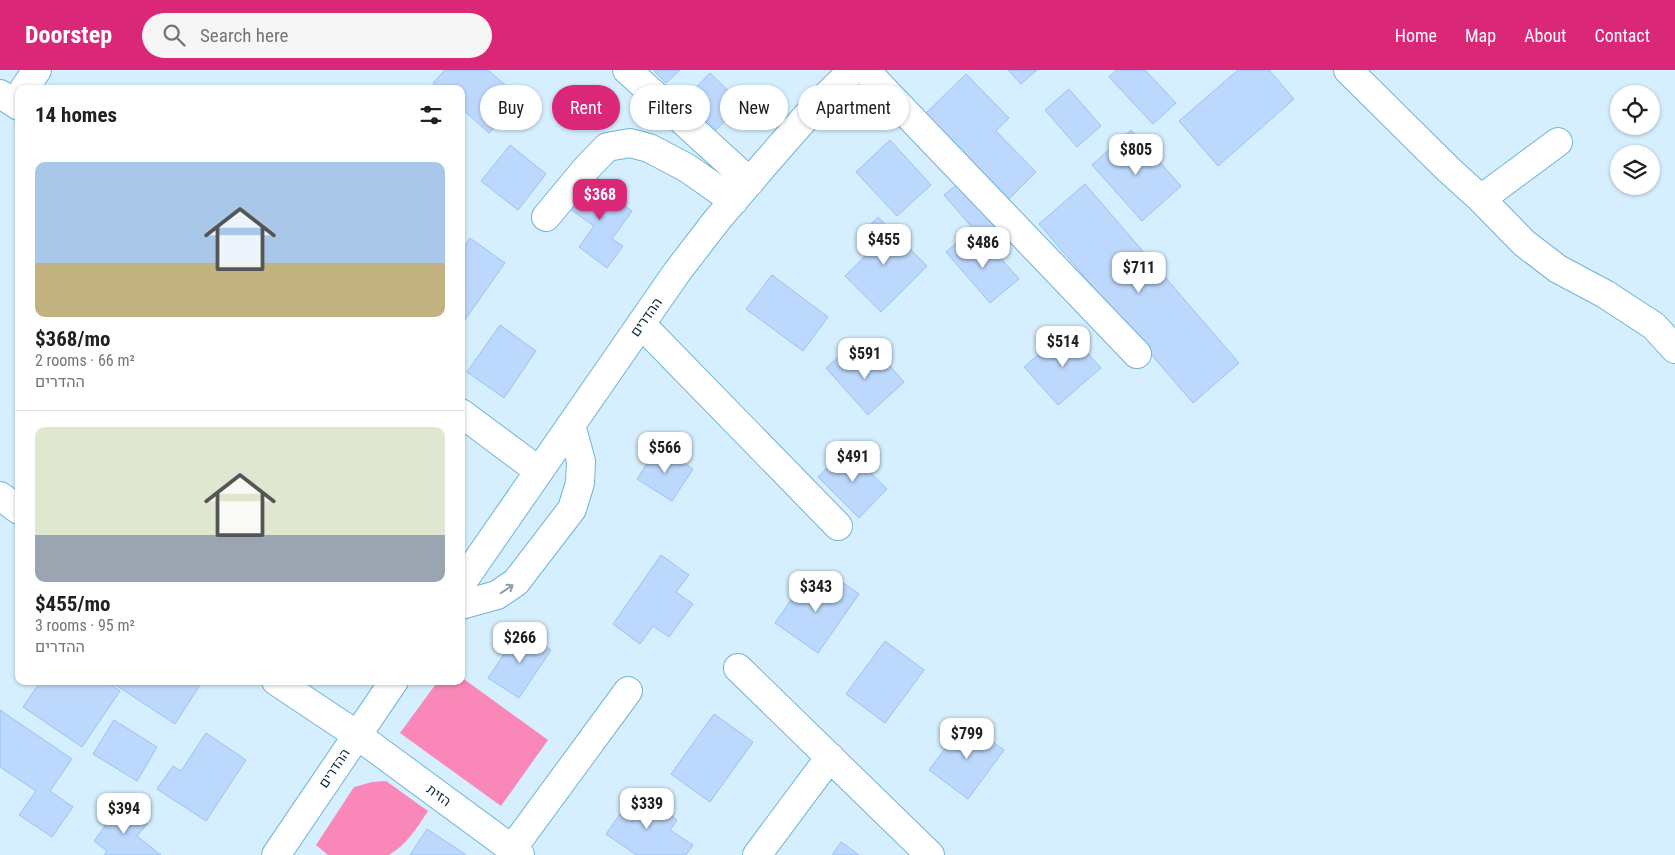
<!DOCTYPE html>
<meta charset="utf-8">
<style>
:root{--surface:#fff;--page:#f6f6f6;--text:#202124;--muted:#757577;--line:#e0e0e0;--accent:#db2777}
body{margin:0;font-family:"Roboto Condensed",Heebo,sans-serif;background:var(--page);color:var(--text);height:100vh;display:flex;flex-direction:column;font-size:19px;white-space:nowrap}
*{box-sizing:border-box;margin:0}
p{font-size:16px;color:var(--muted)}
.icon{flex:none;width:28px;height:28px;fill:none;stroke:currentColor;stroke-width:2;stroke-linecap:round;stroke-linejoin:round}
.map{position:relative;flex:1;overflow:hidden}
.panel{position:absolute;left:15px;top:15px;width:450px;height:600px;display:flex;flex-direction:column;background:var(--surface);border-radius:10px;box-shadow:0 1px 4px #0004}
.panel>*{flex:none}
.guide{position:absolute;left:480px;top:15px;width:475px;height:45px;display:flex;gap:10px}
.buttons{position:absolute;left:1610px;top:15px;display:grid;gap:10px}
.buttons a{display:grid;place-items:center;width:50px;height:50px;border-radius:50%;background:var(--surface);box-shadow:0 1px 4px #0004;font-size:25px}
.price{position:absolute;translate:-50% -42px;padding:0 11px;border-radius:10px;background:#fff;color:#222;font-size:16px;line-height:32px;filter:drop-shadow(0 1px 2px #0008)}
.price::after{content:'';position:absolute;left:50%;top:30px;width:15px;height:11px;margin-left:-8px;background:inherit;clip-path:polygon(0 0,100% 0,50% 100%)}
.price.selected{background:var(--accent);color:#fff}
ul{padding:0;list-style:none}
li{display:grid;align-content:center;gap:10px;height:265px;padding:0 20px}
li+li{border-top:1px solid var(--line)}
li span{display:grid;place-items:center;height:155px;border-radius:10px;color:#555}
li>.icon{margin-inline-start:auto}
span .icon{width:90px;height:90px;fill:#fffc;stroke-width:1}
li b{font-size:21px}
h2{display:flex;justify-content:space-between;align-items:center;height:60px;padding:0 20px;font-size:21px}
.chip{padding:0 18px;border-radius:22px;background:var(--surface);box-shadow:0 1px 4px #0004;font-size:18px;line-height:45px}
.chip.selected{background:var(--accent);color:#fff}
header{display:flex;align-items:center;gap:30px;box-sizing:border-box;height:70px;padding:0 25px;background:var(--accent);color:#fff}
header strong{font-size:24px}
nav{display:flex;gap:28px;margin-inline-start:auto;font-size:18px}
.search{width:350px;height:45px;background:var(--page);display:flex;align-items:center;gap:12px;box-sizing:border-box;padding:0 18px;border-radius:28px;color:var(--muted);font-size:19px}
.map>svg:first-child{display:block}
</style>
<header>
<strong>Doorstep</strong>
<div class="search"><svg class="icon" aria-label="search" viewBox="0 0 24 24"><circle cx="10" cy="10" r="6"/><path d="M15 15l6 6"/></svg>Search here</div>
<nav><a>Home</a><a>Map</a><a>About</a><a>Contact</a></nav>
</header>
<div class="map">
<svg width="1675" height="785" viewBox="0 0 1675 785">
<rect width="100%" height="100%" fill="#d5effe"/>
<path fill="#f988b8" d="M461,607L548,670L501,736L400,663L438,611H461Z
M386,711L428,741C417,758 407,774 389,785H328L316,775L354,717L372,712Z"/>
<path fill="#bcd8fc" stroke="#99c2f5" d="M445,0H488L521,29L489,63L461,38V19H440L433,13Z
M653,0H680L666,13Z
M1008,0H1037L1021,14Z
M1116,0H1145L1176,33L1153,54L1109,7Z
M1238,0H1269L1294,29L1218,96L1179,51Z
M710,3L742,34L716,60L685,29Z
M966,4L1009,48L996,61L1036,102L1009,129L925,44Z
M1069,19L1101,56L1077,77L1045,40Z
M1131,60L1181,116L1142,151L1092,95Z
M890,70L931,115L897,146L856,102Z
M510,75L546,104L518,140L481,111Z
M587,109L632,141L612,169L623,176L607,198L579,177L594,156L567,137Z
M959,113L1002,162L987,175L944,125Z
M1085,114L1239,293L1193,333L1039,154Z
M878,147L927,196L881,242L845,206L870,181L857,168Z
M966,165L982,184L991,177L1019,209L990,233L946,182Z
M470,168L505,193L462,254L461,181Z
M772,205L828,247L803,281L746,239Z
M500,255L536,281L504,328L467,302Z
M1067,260L1101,298L1058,335L1024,297Z
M849,277L868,298L881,286L904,312L868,345L826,298Z
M658,376L693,399L672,431L637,409Z
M846,379L887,419L859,448L818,407Z
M661,485L689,505L676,522L693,534L669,567L653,556L640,574L613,554Z
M836,508L859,524L818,583L775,553L804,511L825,525Z
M520,560L551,580L519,628L488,608Z
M885,571L924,600L885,653L846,624Z
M41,611H106L120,621L82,677L23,637Z
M195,611L200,615L175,654L111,612Z
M0,640L72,689L50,721L73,737L52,767L19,745L36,721L0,697Z
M714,644L753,672L710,732L671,704Z
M114,650L157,677L137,711L93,684Z
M965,652L1004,680L968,729L929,700Z
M206,663L246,690L206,751L157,719L173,696L181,701Z
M636,721L677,750L670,760L693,775L686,785H636L606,764Z
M121,734L147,754L137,766L161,785H104L107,781L94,771Z
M427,759L465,784V785H410Z
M841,772L859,785H832Z"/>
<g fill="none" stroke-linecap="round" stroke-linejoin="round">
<defs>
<path id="minor" d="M627,0L750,112
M865,0L1137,284
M1348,0L1449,100L1481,129L1558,72
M24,19L37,0
M0,24L19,36
M1481,129L1524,173L1558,199L1605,224L1654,256L1675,279
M546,147L585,100L607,77L630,73L649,78L687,98L734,131
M641,254L838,456
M461,343L539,401
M0,426L19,440
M461,514L677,202L717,150L764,95L813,39L853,0
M461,535L497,525L516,512L572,439L580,413L581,391L571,355
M738,598L930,785
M276,611L357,665L520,785
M512,779L628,621
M276,785L394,611
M757,785L830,687"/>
</defs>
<use href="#minor" stroke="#71b3d8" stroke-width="30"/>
<use href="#minor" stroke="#fff" stroke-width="28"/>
</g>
<defs><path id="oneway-shaft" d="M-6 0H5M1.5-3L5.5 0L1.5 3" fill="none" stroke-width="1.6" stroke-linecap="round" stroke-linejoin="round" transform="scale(1.25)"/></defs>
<use stroke="#919da4" href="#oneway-shaft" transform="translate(507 519) rotate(-34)"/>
<g text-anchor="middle" stroke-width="4.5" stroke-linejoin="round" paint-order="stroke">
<g font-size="14" fill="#0a2634" stroke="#fff">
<text transform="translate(646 247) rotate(-55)" y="5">ההדרים</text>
<text transform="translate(334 698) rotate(-56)" y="5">ההדרים</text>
<text transform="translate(439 725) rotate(36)" y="5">הזית</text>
</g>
</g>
</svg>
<div class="buttons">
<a><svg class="icon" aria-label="locate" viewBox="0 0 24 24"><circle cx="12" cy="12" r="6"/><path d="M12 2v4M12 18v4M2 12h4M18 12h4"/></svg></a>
<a><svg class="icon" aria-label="layers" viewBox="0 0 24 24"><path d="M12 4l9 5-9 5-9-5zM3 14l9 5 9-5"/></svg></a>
</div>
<b class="price" style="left:1136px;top:106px">$805</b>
<b class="price selected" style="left:600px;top:151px">$368</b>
<b class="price" style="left:884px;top:196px">$455</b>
<b class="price" style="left:983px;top:199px">$486</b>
<b class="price" style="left:1139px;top:224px">$711</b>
<b class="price" style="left:1063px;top:298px">$514</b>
<b class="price" style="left:865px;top:310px">$591</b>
<b class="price" style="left:665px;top:404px">$566</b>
<b class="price" style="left:853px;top:413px">$491</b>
<b class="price" style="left:816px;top:543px">$343</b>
<b class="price" style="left:520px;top:594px">$266</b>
<b class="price" style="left:967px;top:690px">$799</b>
<b class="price" style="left:647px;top:760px">$339</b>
<b class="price" style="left:124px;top:765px">$394</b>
<div class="guide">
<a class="chip">Buy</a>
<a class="chip selected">Rent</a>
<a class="chip">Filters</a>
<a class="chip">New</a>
<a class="chip">Apartment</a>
</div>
<section class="panel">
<h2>14 homes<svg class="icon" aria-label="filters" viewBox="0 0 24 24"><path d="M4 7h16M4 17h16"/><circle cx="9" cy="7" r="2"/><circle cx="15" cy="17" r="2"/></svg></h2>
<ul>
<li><span style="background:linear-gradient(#a9c7e8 65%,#c2b280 0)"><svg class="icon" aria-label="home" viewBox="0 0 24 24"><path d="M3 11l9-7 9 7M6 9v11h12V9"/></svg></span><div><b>$368/mo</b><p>2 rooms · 66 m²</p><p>ההדרים</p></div></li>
<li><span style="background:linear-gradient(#dfe7d0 70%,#9aa5b1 0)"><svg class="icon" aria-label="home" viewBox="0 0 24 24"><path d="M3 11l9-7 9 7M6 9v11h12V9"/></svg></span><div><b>$455/mo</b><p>3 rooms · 95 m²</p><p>ההדרים</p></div></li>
</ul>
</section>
</div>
